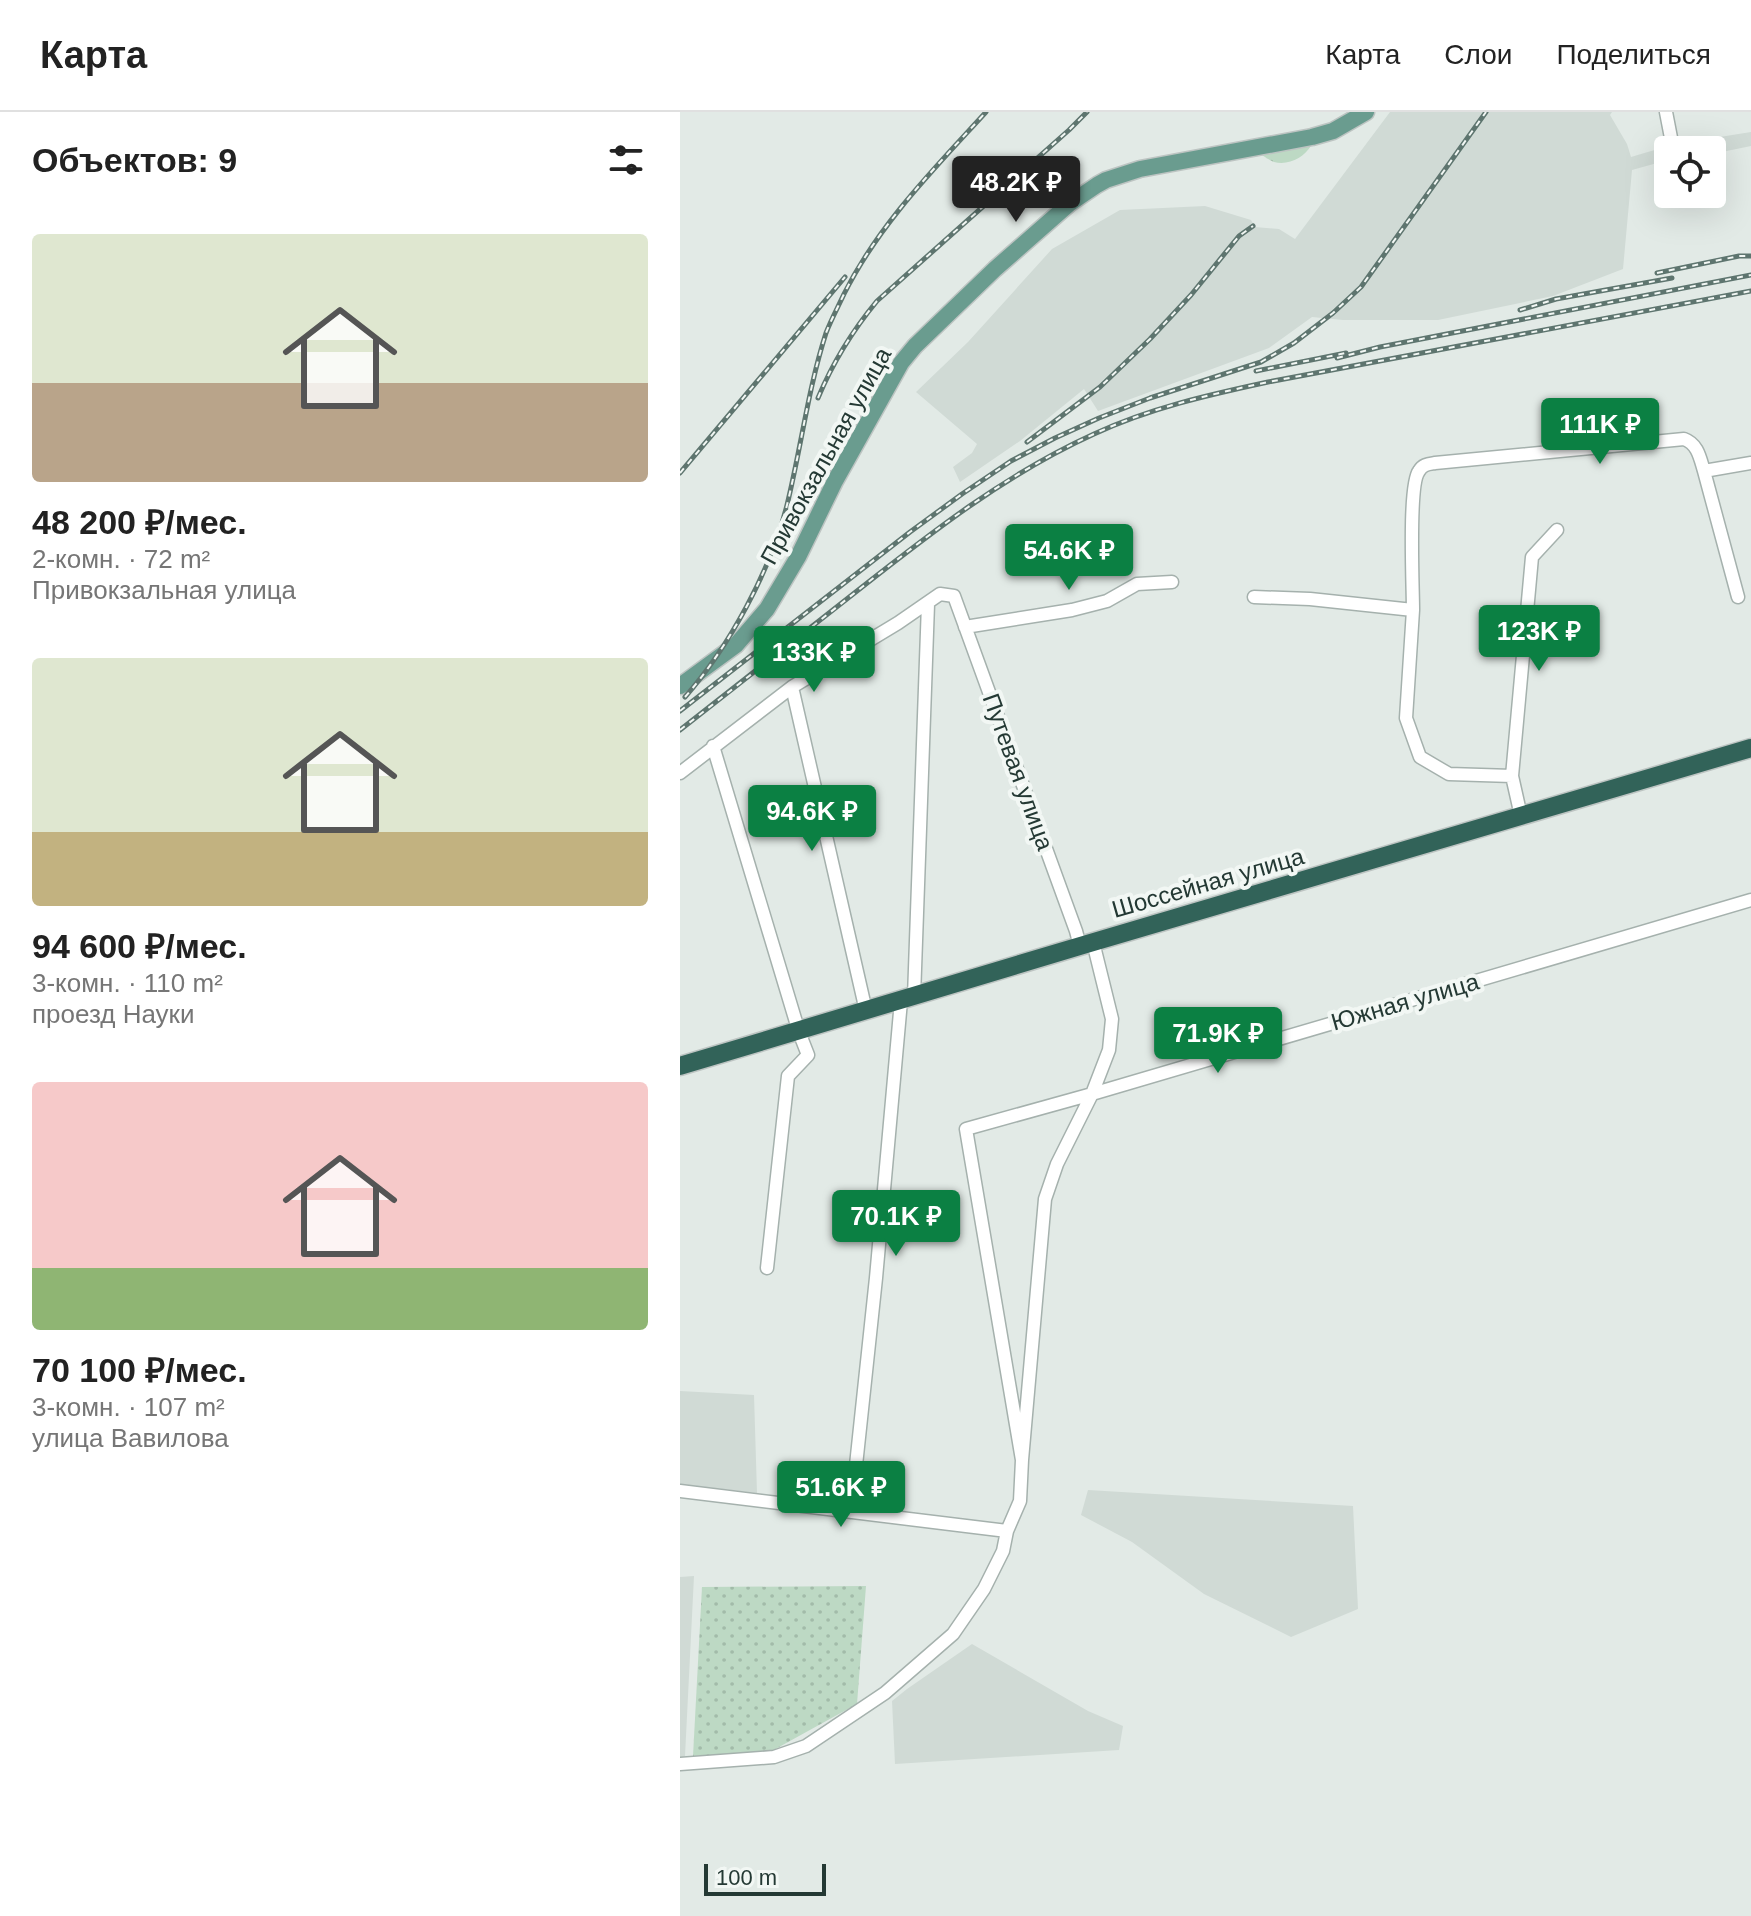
<!DOCTYPE html>
<html lang="ru">
<meta charset="utf-8">
<style>
:root{--surface:#fff;--page:#f6f6f6;--text:#222;--muted:#767676;--line:#e0e0e0;--accent:#0b8043}
body{margin:0;font-family:Helvetica,sans-serif;background:var(--page);color:var(--text);height:100vh;display:flex;flex-direction:column;font-size:30px;white-space:nowrap}
*{box-sizing:border-box;margin:0}
p{font-size:26px;color:var(--muted)}
.icon{flex:none;width:44px;height:44px;fill:none;stroke:currentColor;stroke-width:2;stroke-linecap:round;stroke-linejoin:round}
.map{position:relative;flex:1;overflow:hidden}
.drawer{display:flex;flex-direction:column;background:var(--surface);width:680px}
.drawer>*{flex:none}
.buttons{position:absolute;left:974px;top:24px;display:grid;gap:16px}
.buttons a{display:grid;place-items:center;width:72px;height:72px;border-radius:8px;background:var(--surface);box-shadow:0 8px 32px #0002;font-size:40px}
.scale{position:absolute;left:24px;bottom:20px;width:122px;box-sizing:border-box;padding-left:8px;border:4px solid #243934;border-top:0;font-size:22px;line-height:28px;white-space:nowrap;color:#243934;-webkit-text-stroke:6px #f2f7f4;paint-order:stroke}
.price{position:absolute;translate:-50% -68px;padding:0 18px;border-radius:8px;background:var(--accent);color:#fff;font-size:26px;line-height:52px;filter:drop-shadow(0 2px 4px #0008)}
.price::after{content:'';position:absolute;left:50%;top:48px;width:24px;height:18px;margin-left:-12px;background:inherit;clip-path:polygon(0 0,100% 0,50% 100%)}
.price.selected{background:#222;color:#fff}
ul{padding:0;list-style:none}
li{display:grid;align-content:center;gap:16px;height:424px;padding:0 32px}
li span{display:grid;place-items:center;height:248px;border-radius:8px;color:#555}
li>.icon{margin-inline-start:auto}
span .icon{width:144px;height:144px;fill:#fffc;stroke-width:1}
li b{font-size:34px}
h2{display:flex;justify-content:space-between;align-items:center;height:96px;padding:0 32px;font-size:34px}
header{display:flex;align-items:center;gap:48px;box-sizing:border-box;height:112px;padding:0 40px;background:var(--surface);border-bottom:2px solid var(--line)}
header strong{font-size:38px}
nav{display:flex;gap:44px;margin-inline-start:auto;font-size:28px}
main{display:flex;flex:1;min-height:0}
.map>svg:first-child{display:block}
</style>
<header>
<strong>Карта</strong>
<nav><a>Карта</a><a>Слои</a><a>Поделиться</a></nav>
</header>
<main>
<section class="drawer">
<h2>Объектов: 9<svg class="icon" aria-label="filters" viewBox="0 0 24 24"><path d="M4 7h16M4 17h16"/><circle cx="9" cy="7" r="2"/><circle cx="15" cy="17" r="2"/></svg></h2>
<ul>
<li><span style="background:linear-gradient(#dfe7d0 60%,#b9a48a 0)"><svg class="icon" aria-label="home" viewBox="0 0 24 24"><path d="M3 11l9-7 9 7M6 9v11h12V9"/></svg></span><div><b>48 200 ₽/мес.</b><p>2-комн. · 72 m²</p><p>Привокзальная улица</p></div></li>
<li><span style="background:linear-gradient(#dfe7d0 70%,#c2b280 0)"><svg class="icon" aria-label="home" viewBox="0 0 24 24"><path d="M3 11l9-7 9 7M6 9v11h12V9"/></svg></span><div><b>94 600 ₽/мес.</b><p>3-комн. · 110 m²</p><p>проезд Науки</p></div></li>
<li><span style="background:linear-gradient(#f6c9c9 75%,#8fb573 0)"><svg class="icon" aria-label="home" viewBox="0 0 24 24"><path d="M3 11l9-7 9 7M6 9v11h12V9"/></svg></span><div><b>70 100 ₽/мес.</b><p>3-комн. · 107 m²</p><p>улица Вавилова</p></div></li>
</ul>
</section>
<div class="map">
<svg width="1071" height="1804" viewBox="0 0 1071 1804">
<defs>
<pattern id="grass-tufts" width="24" height="20" patternUnits="userSpaceOnUse" patternTransform="scale(2)"><rect width="24" height="20" fill="#bdd9c4"/><path d="M3 7l-1-3M5 7V3M7 7l1-3M15 17l-1-3M17 17v-4M19 17l1-3" fill="none" stroke="#a2bba9"/></pattern>
<pattern id="garden-dots" width="8" height="8" patternUnits="userSpaceOnUse" patternTransform="scale(2)"><rect width="8" height="8" fill="#bdd9c4"/><path d="M2 2h.1M6 6h.1" fill="none" stroke="#a2bba9" stroke-width="1.8" stroke-linecap="round"/></pattern>
</defs>
<rect width="100%" height="100%" fill="#e2eae6"/>
<path fill="#d0dad5" d="M710,0H932L930,3L947,32L951,45L988,34V48L952,58L943,157L873,184L758,208H663L632,205L589,236L418,299L404,277L340,329L280,370L273,355L292,341L297,332L236,280L288,230L372,137L440,98L525,94L571,108L575,115L599,117L615,127Z
M1071,20V34L1032,42V38H1004L1002,31Z
M0,1279L74,1283L77,1381L0,1372Z
M408,1378L673,1394L678,1497L611,1525L524,1482L452,1430L401,1403Z
M14,1464L5,1644L0,1646V1465Z
M292,1532L408,1599L443,1614L439,1638L215,1652L212,1589L227,1577Z"/>
<path fill="url(#grass-tufts)" d="M631,34C624,45 609,54 594,50C593,50 583,44 582,43Z"/>
<path fill="url(#garden-dots)" d="M186,1474L177,1592L90,1640L13,1644L22,1475Z"/>
<g fill="none" stroke-linecap="round" stroke-linejoin="round">
<defs>
<path id="minor" d="M986,0L992,31
M1024,359L1058,485
M574,485L630,487L733,498L726,606L740,645L769,662L832,664
M733,498C733,474 728,373 739,359C743,352 749,352 755,351L1004,327C1018,332 1020,346 1024,359L1071,351
M285,515L392,498L427,489L457,472L492,470
M112,575L186,899
M33,634L119,920L128,943L108,964L87,1156
M0,661L112,575L218,511L260,482L274,484L396,819L400,834
M841,704L832,664L852,445L877,418
M234,885L248,492
M342,1348L286,1017L412,982L1071,788
M0,1379L327,1419
M171,1400L196,1166L221,889
M0,1652L94,1645L126,1634L205,1581L273,1522L304,1477L323,1439L327,1419L340,1389L342,1348L365,1087L377,1052L412,982L429,938L432,907L413,830"/>
<path id="major" d="M0,574L56,533L87,497L118,445L155,369L221,251L235,234L315,157L389,92L417,73L426,68L460,57L632,25L653,19L686,0"/>
<path id="highway" d="M0,954L400,834L1071,636"/>
</defs>
<use href="#minor" stroke="#a5b1ad" stroke-width="15"/>
<use href="#major" stroke="#bdc4c2" stroke-width="19"/>
<use href="#highway" stroke="#bdc4c2" stroke-width="21"/>
<use href="#minor" stroke="#fff" stroke-width="12"/>
<use href="#major" stroke="#6a9c8f" stroke-width="16"/>
<use href="#highway" stroke="#326359" stroke-width="18"/>
<defs>
<path id="rail" d="M977,161L1059,144H1071
M840,198L876,187L992,166
M657,246L700,235L1071,163
M576,259L666,241
M138,286C153,250 173,218 197,189L389,18L407,0
M347,330L420,275L470,227L511,183L559,124L573,114
M0,361L165,165
M5,585C49,535 91,458 107,393C121,336 128,277 146,221C151,208 158,195 164,182C199,112 254,57 306,0
M0,599L230,420L282,382L331,349L375,326L419,306L470,286L581,250L614,231L653,201L681,175L806,0
M0,618C59,572 118,526 177,479C252,420 326,362 414,322C470,296 528,283 588,270L1071,179"/>
</defs>
<use href="#rail" stroke="#5e756f" stroke-width="5"/>
<use href="#rail" stroke="#f2f7f4" stroke-width="2" stroke-dasharray="6" stroke-linecap="butt"/>
</g>
<g text-anchor="middle" stroke-width="8" stroke-linejoin="round" paint-order="stroke">
<g font-size="24" fill="#243934" stroke="#f2f7f4">
<text transform="translate(146 344) rotate(-61)" y="8">Привокзальная улица</text>
<text transform="translate(338 660) rotate(70)" y="8">Путевая улица</text>
<text transform="translate(528 771) rotate(-16)" y="8">Шоссейная улица</text>
<text transform="translate(725 890) rotate(-16)" y="8">Южная улица</text>
</g>
</g>
</svg>
<div class="buttons">
<a><svg class="icon" aria-label="locate" viewBox="0 0 24 24"><circle cx="12" cy="12" r="6"/><path d="M12 2v4M12 18v4M2 12h4M18 12h4"/></svg></a>
</div>
<div class="scale">100 m</div>
<b class="price selected" style="left:336px;top:112px">48.2K ₽</b>
<b class="price" style="left:920px;top:354px">111K ₽</b>
<b class="price" style="left:389px;top:480px">54.6K ₽</b>
<b class="price" style="left:859px;top:561px">123K ₽</b>
<b class="price" style="left:134px;top:582px">133K ₽</b>
<b class="price" style="left:132px;top:741px">94.6K ₽</b>
<b class="price" style="left:538px;top:963px">71.9K ₽</b>
<b class="price" style="left:216px;top:1146px">70.1K ₽</b>
<b class="price" style="left:161px;top:1417px">51.6K ₽</b>
</div>
</main>
